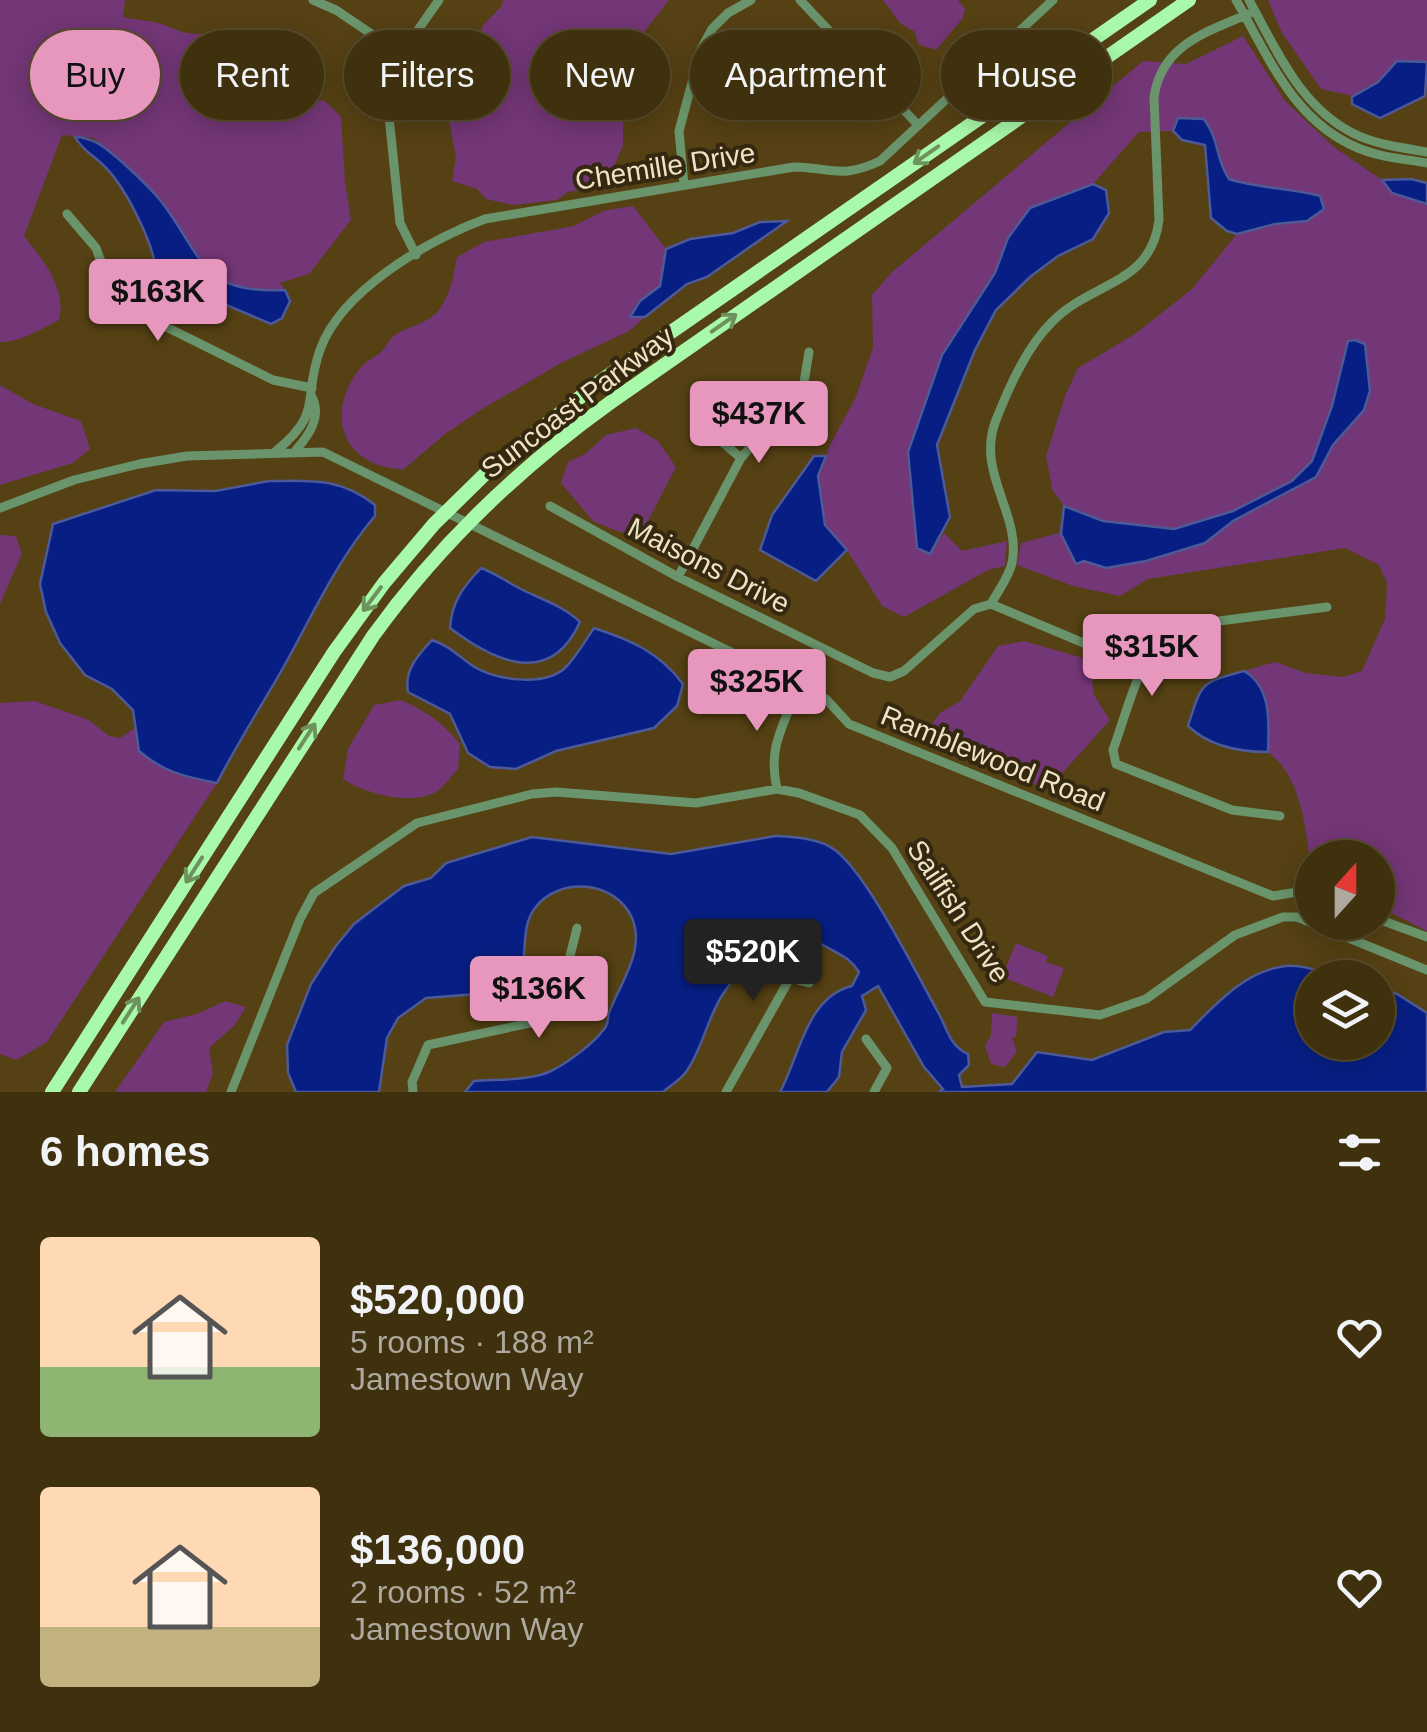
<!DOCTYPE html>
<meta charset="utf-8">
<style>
:root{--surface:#40310e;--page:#473917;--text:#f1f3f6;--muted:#aea99e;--line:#594c2e;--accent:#e797bd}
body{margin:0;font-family:Arial,sans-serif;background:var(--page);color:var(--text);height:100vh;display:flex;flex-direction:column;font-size:38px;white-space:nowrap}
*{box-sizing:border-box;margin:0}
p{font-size:32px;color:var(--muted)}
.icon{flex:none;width:55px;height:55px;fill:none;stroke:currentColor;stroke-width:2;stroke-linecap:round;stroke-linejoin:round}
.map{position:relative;height:1092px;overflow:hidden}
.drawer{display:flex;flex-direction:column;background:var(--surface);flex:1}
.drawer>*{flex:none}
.top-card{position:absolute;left:30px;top:30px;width:1368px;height:90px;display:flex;gap:20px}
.needle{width:65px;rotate:21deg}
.fabs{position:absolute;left:1295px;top:840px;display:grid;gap:20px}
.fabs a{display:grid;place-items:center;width:100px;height:100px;border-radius:50%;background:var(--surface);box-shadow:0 5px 25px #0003,0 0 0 2px var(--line);font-size:50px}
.price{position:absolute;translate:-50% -85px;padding:0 22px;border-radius:10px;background:var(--accent);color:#111;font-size:32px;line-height:65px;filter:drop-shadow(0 2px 5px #0008)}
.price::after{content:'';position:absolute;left:50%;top:60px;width:30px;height:22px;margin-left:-15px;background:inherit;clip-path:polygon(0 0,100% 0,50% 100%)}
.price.on{background:#222;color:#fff}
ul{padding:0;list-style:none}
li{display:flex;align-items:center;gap:30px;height:250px;padding:0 40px}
li span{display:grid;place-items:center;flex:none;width:280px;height:200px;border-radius:10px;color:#555}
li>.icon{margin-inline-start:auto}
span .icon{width:120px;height:120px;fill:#fffc;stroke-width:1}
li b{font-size:42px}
h2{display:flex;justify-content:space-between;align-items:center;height:120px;padding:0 40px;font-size:42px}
.pill{padding:0 35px;border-radius:45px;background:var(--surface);box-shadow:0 5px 25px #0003,0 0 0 2px var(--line);font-size:35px;line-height:90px}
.pill.on{background:var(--accent);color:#111}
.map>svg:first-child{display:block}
</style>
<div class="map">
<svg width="1427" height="1092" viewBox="0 0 1427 1092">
<rect width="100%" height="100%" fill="#554113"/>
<path fill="#733676" d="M0,0H125L123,17C135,20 149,20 161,24C168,26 175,30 183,32C206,38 238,27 259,38C298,58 263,95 325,101L341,117L345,182L351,220L309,274L280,283L285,290H244L221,281L196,259L161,202L136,175L94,138L62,135L24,236C43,260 67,288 59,320C41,329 20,343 0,342Z
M503,0H669L644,32L647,48L628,96L623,119V145L606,186L568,192L557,200L514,205L486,199L477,189L452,181L456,158L449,120L456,75L473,50L483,25L501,7Z
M882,0H958L965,9L963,18L936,50L919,45L914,31C892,21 897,14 882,0Z
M1268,0H1427V64L1393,66L1373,85L1353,96L1321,89L1282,33Z
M1243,36L1285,101L1334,147L1382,180L1392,193L1427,204V931L1378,906V858H1312V880C1307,839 1304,778 1268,752L1269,723L1256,678L1244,671L1275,662L1306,673L1343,677L1362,671L1385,619L1387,583L1379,565L1345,548L1148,579L1120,596L1073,586L1017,565L1021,543L1059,533L1064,506L1052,489L1046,456L1065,396L1078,368L1135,334L1192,289L1236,235L1211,218V188L1204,145L1182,140L1173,131L1139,132L1093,184L1030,208L1008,238L995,273L942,355L926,403L917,548L930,554L944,533L962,551L1007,541L1005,566L988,570L904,617L882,606L847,550L825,525L818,476L831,443L855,399L873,348L872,295L891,273L1143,61L1186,64Z
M633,206L666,249L660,286L640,301L631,316L645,317L629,331L563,362L482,409L445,434L403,470C394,468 381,467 373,463C331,443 335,397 362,366C367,360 374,358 380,353C386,348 389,339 395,335C410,325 430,324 441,307C451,292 454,274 457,257L484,242L574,226L603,211Z
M0,385L33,404L81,421L90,449L73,463L0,485Z
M636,428L658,441L676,467L640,536L617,531L593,521L561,483L568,462L585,454L606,435Z
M0,535L16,536L22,554L0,604Z
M1024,641L1090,660L1094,695L1110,720L1058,778L1038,786L1010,770L924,735L940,713L960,701L998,646Z
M401,700C426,711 443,723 460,744L458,769C452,775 444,787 436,792C410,806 366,794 343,779L348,749L374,705Z
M35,701L89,720L109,736L120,738L136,727L139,751L180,776L217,783L47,1042L16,1060L0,1054V703Z
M1016,943L1048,956L1046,962L1064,968L1053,997L1002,977Z
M225,1001L246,1007L235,1025L209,1048L213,1073L206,1092H115L164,1022L197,1014Z
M992,1013L1018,1017L1016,1037H1012L1017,1052L1005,1067L991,1064L985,1046L991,1035Z"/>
<path fill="#071f84" stroke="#4d5a97" stroke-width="2.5" d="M771,56L827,107L828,118L740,120C734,100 747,79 757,60Z
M1397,61L1427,62L1425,96L1380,118L1352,104V97L1378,82Z
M1178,118L1204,119C1220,141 1215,158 1229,179C1256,188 1290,188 1320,196L1324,209L1307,221L1275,224L1237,234L1227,231L1211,218L1205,145L1182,140L1173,131Z
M75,137C96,138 105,148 121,161C136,175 152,189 164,205C205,262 203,294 285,290L290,301L282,318L271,324L217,301L155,264C150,237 124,184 103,165C92,154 83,151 75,137Z
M1411,179L1427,183V204L1392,193L1382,180Z
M1093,184L1106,190L1109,213L1093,239L1058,256L1030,277L996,310L975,350L937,445L950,517L930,554L917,548L908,452L942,355L995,273L1008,238L1030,208Z
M787,221L707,277L687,284L645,317H630L640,301L660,286L666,249L690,239L733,233L760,222Z
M1355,340L1365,344L1370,391L1364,410L1333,445L1316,477L1233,521L1205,543L1146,561L1106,568L1084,561L1076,564L1061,534L1064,506L1103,521L1174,529L1233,511L1292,481L1312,461L1332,406L1348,341Z
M814,456H826L818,476L825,525L847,550L816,581L760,550L772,515Z
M269,481C311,481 340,477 375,505V516C334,564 310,621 279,675C258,711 236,746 217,783C183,776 165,773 139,751L133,710L112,689L85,675L60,643L46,612L40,584L53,524L156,490L215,491Z
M481,568C495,573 504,580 517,587C539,599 561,604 580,622C550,688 495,662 450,628C452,601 463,587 481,568Z
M594,628C631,640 659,652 683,684L677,706L654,728L556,751L516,769L490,767L468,753L450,714L408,692C404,671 417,656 432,640C450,646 458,656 473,666C495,680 544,687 565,668C576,657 585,641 594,628Z
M1244,671C1272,687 1269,723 1268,752C1239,752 1209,746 1188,726C1202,682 1200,683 1244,671Z
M775,836C794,837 819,838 835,850C868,875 916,973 938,1012C948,1030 949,1045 968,1054L969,1065L959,1075L962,1087L1012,1084L1037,1052L1092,1060L1164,1032L1190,1030C1216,1004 1246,970 1286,966C1303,964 1324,973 1340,977L1312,978V1042H1378V988L1397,994L1427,1013V1092H939L943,1089L924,1067L878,986L862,996L866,1010L842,1052L839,1077L827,1092H780C799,1058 806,997 852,986L859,972C850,957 838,954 823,945C785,922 743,963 723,994C707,1018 703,1048 686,1072C680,1080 670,1086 663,1092H465L474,1081C497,1079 530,1081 551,1071C569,1062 593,1044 605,1028C609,1022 607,1020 609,1013C619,985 646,951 632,918C615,880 559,876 535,908C517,932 532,963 514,988L490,993L426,998L398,1018L387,1038L379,1092H296L288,1073L287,1045L311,984L335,947L354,924L380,904L404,886L431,878L446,863L532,837L671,854Z"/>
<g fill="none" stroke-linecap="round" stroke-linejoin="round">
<path stroke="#6a946b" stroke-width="9" d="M313,0L336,10L401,54
M800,0L918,125
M1236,0C1269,57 1293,121 1358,148C1379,157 1404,159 1427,163
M1249,0C1277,51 1302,111 1359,136C1380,145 1404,148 1427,152
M684,185L679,131L701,49L712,29L728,13L751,0
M67,214L96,248L112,291L124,306L273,380L312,388
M416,255L400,223L387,97L390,75L401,54L439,0
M701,407L708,430L741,458
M296,450C309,435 322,417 312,397
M276,451C324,412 302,400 320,350C341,290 429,240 485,219L794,167C833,168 841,179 880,161L1053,0
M550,506L678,577L873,673L890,677L904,671L974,609L991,604C998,591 1009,577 1012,563C1022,514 975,473 996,420C1009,387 1027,346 1053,321C1093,281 1151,285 1159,220L1154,97C1162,42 1211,31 1255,11
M0,508L74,480L139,464L187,456L323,452L798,685L826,699L849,724L1273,896L1303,891L1312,895
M678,577L741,458L803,388L809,352
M991,604L1143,668
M777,789C767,744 785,726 798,685
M1280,816L1232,810L1116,764L1113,750C1126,715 1142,646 1173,627L1327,607
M1378,919L1427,937
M866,1039L887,1068L874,1092
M231,1092L300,919L314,893L417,823L532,794L556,792L696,803L777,789L799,793L860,815L892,848L985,1002L1100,1015L1146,999L1235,935L1283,917H1297L1427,970
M413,1092L412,1082L428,1045L544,1020L557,1008L577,928
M726,1092L790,978L809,983"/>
<path stroke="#a8faaa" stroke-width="14" d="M52,1092L334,652L384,583L434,524L486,473L599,382L1150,0
M79,1092L373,636C440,543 519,468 611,402L1189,0"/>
</g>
<defs><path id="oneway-shaft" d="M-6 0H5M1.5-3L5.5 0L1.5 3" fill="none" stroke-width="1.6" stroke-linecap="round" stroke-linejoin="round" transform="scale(2.5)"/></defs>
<g stroke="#6e925d">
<use href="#oneway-shaft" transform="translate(926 155) rotate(145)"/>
<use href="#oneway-shaft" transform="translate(724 323) rotate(-35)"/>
<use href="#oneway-shaft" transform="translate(372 599) rotate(127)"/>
<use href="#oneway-shaft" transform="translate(307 736) rotate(-57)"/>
<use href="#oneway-shaft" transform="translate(194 870) rotate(123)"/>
<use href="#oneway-shaft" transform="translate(131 1010) rotate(-57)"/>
</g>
<g text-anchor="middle" stroke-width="8" stroke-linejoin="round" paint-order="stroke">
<g font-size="28" fill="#f0e2c4" stroke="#342910">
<text transform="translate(665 166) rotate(-9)" y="10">Chemille Drive</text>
<text transform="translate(577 402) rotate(-37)" y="10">Suncoast Parkway</text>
<text transform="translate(709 565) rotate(27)" y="10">Maisons Drive</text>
<text transform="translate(993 758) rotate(22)" y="10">Ramblewood Road</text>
<text transform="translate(959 911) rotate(57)" y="10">Sailfish Drive</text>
</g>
</g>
</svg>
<div class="fabs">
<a><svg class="needle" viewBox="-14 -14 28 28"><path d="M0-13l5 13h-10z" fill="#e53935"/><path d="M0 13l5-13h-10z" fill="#aea99e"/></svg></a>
<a><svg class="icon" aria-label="layers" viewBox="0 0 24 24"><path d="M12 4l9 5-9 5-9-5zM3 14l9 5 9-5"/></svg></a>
</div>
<b class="price" style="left:158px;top:344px">$163K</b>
<b class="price" style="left:759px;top:466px">$437K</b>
<b class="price" style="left:1152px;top:699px">$315K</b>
<b class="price" style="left:757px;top:734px">$325K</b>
<b class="price on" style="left:753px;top:1004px">$520K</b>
<b class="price" style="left:539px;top:1041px">$136K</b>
<div class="top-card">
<a class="pill on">Buy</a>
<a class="pill">Rent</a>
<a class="pill">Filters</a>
<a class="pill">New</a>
<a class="pill">Apartment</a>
<a class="pill">House</a>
</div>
</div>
<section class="drawer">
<h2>6 homes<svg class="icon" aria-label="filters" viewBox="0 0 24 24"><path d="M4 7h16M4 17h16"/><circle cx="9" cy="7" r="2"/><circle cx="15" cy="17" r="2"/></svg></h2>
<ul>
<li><span style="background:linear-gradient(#ffd9b3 65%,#8fb573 0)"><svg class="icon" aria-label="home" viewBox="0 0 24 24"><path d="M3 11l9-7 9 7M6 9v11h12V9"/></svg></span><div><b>$520,000</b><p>5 rooms · 188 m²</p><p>Jamestown Way</p></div><svg class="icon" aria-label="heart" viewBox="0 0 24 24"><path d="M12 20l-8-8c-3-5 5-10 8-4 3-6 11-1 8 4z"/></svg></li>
<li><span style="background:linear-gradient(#ffd9b3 70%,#c2b280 0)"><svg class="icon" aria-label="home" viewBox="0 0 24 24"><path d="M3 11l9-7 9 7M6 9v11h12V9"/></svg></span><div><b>$136,000</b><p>2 rooms · 52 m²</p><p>Jamestown Way</p></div><svg class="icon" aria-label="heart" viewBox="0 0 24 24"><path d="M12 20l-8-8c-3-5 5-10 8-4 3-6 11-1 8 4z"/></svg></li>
</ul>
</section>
